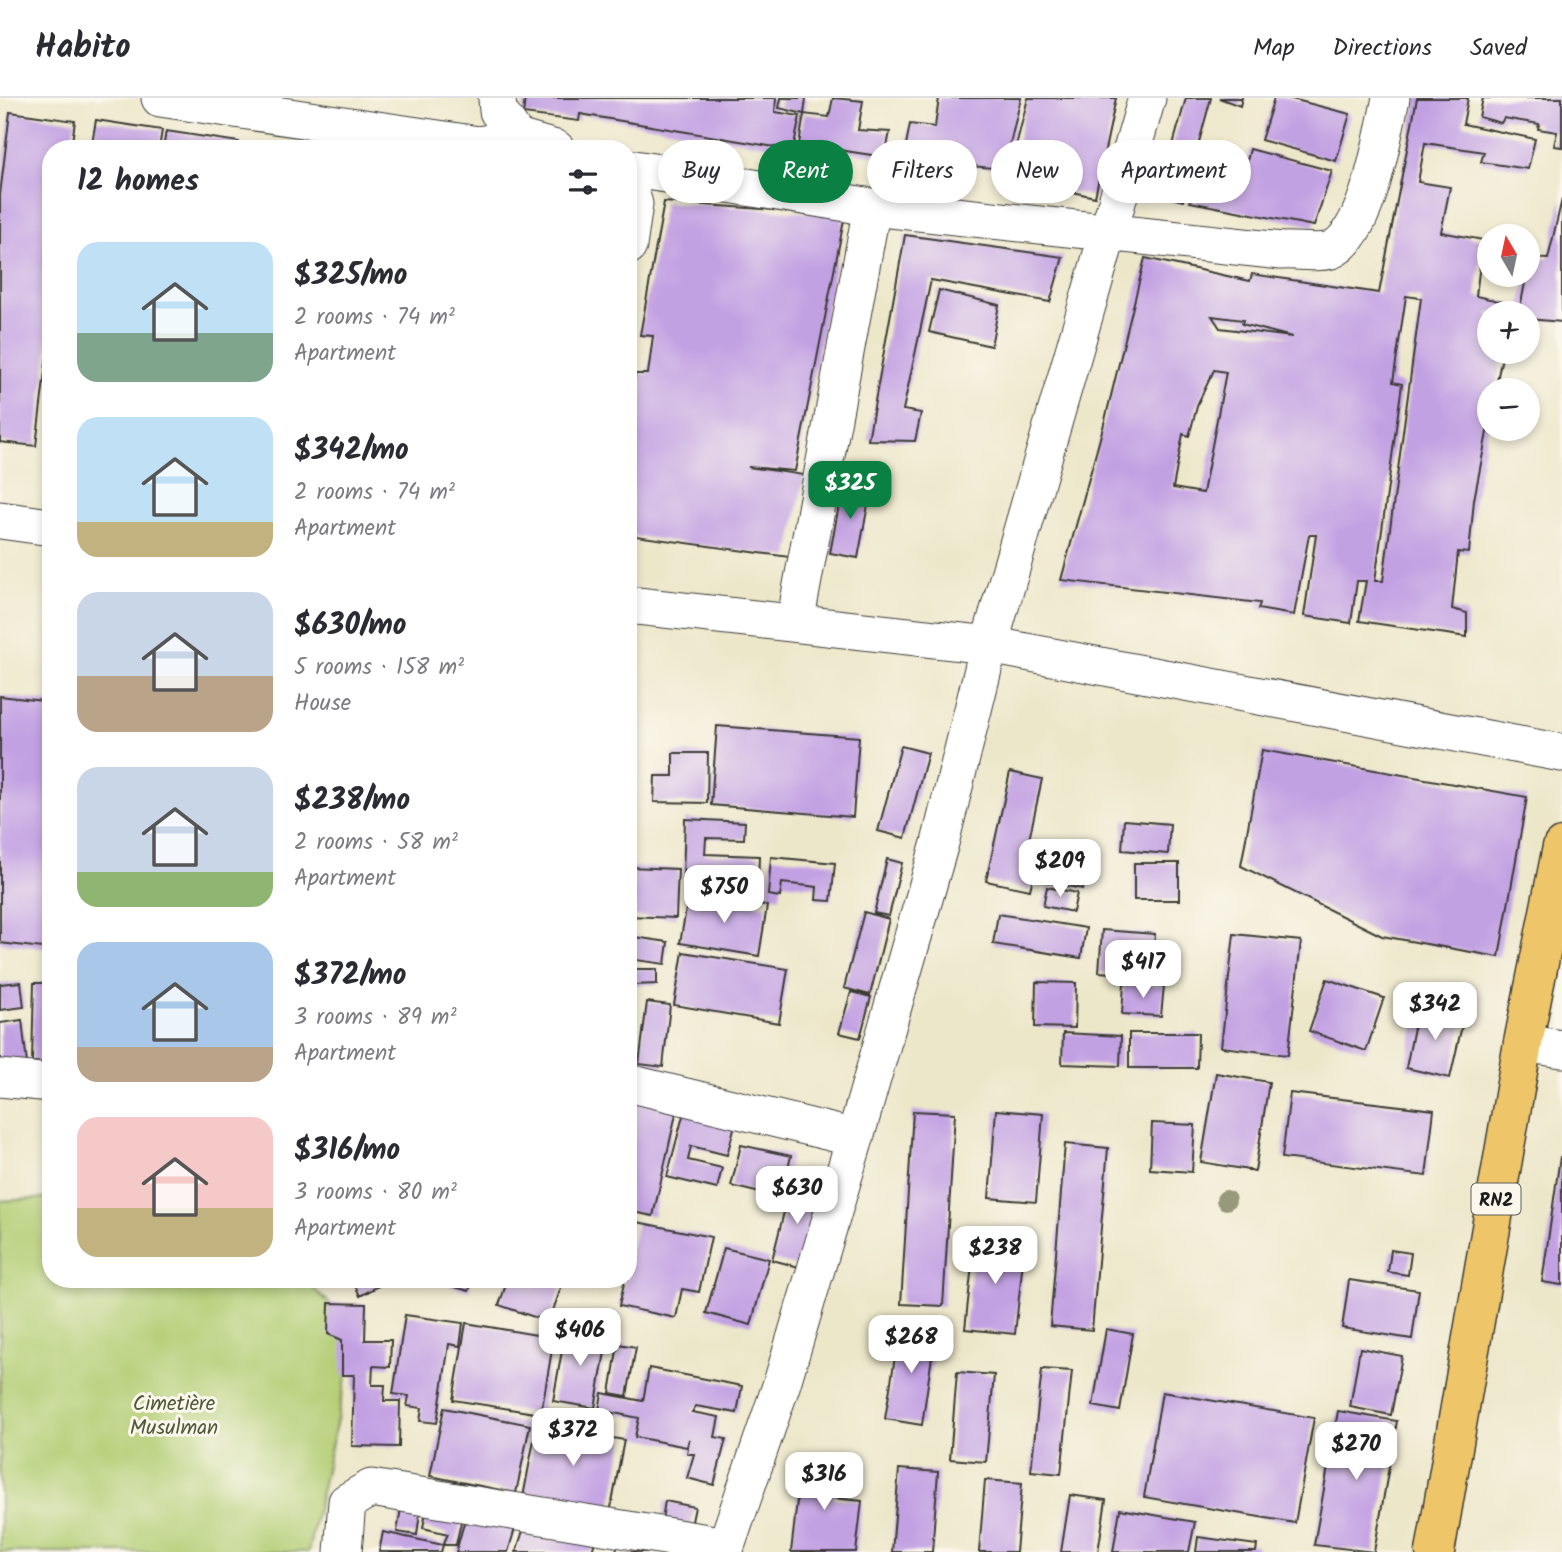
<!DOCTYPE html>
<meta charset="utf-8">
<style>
:root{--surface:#fff;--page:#f7f7f7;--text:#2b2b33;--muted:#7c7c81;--line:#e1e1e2;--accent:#0b8043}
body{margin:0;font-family:Kalam,sans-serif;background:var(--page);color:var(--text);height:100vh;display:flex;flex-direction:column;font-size:26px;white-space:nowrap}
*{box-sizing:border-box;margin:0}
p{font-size:23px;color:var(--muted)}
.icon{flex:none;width:38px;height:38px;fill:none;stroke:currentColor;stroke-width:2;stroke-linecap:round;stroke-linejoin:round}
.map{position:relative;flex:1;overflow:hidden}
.sheet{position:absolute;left:42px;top:42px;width:595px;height:1148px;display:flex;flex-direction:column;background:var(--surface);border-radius:28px;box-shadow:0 4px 10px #0003}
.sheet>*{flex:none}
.banner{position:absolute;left:658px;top:42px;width:665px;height:63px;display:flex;gap:14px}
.needle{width:46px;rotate:351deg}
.fabs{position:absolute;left:1477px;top:126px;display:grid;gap:14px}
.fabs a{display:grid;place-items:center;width:63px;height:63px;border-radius:50%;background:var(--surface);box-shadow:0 4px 10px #0003;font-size:35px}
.price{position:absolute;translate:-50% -60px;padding:0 16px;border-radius:14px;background:#fff;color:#222;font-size:23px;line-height:46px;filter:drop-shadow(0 2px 4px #0008)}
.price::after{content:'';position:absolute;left:50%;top:42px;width:21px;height:16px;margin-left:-10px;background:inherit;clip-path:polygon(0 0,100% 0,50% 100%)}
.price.current{background:var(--accent);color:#fff}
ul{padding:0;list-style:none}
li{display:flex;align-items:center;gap:21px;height:175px;padding:0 35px}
li span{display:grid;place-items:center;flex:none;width:196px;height:140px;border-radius:21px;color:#555}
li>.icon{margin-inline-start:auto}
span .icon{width:84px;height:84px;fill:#fffc;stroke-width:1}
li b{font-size:30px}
h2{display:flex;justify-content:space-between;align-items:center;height:84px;padding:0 35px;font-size:30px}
.pill{padding:0 24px;border-radius:32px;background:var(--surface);box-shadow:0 4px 10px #0003;font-size:24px;line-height:63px}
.pill.current{background:var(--accent);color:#fff}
header{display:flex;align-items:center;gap:42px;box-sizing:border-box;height:98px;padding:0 35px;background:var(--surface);border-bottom:2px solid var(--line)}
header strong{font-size:33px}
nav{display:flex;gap:38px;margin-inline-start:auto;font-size:24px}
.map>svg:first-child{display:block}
</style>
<header>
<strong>Habito</strong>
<nav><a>Map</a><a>Directions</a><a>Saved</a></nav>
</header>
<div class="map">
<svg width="1562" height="1454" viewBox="0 0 1562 1454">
<rect width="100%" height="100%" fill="#fbf7ec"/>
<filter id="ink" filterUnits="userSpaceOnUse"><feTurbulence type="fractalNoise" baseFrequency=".0143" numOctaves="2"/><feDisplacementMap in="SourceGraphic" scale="14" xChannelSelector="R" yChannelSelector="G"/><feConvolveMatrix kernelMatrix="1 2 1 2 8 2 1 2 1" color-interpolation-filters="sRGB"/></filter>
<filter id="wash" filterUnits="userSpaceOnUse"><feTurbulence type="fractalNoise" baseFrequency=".00686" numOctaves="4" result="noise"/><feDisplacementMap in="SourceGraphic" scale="28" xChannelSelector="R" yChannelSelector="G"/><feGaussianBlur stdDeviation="1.57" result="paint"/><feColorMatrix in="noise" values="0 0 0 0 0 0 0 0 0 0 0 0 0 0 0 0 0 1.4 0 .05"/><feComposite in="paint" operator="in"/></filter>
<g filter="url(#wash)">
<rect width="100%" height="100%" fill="#ede7ca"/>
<path fill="#b2cd73" stroke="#677448" stroke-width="2" d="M51,1100V1181H303L357,1230L308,1454H0V1103Z"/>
<g id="blocks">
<path fill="#c2a1e3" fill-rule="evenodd" d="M525,0H776L775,14L800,18L793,52L580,16L579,23L523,16Z
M781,0H806L804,16L779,10Z
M833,0L863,3L858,32L890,34L885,59L799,46L804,16L829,19Z
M939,0H1021L1004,71L903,62L910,26L935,29Z
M1028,0H1116L1095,99L1008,80Z
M1186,0H1211L1183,103L1159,97Z
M1219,0H1242L1240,8Z
M1274,0H1288L1350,16L1336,63L1261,42Z
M1417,0H1468L1463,26L1535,41L1528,71L1481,64L1484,54L1425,45L1418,84L1450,89L1441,134L1483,142L1476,198L1512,206L1510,215H1489V254H1503L1495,292H1489V324L1474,402L1469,455L1458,454L1452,511L1467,515V539L1359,523L1366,483H1357L1351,525L1304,518L1316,437H1309L1294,517L1258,511L1260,505L1061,482L1105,322L1145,160L1250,183L1252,176L1379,195ZM1406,198L1421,200L1383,483H1375L1402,286L1393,284ZM1212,218L1243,222L1242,226L1292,239L1220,230ZM1214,272L1226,274L1203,395L1173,390L1183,336L1189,338L1198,305Z
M1483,0H1562V49L1554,48L1557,34L1538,31L1539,26L1504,20L1501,25L1479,19Z
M10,14L75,23L71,51H51V224L36,348L0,344V97Z
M96,22L162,32L159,51H91Z
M166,33L239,44L238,51H163Z
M1250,51L1332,73L1314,128L1190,104L1204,61L1246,67Z
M1562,101V224L1528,221V215H1519L1530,160L1548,161Z
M664,104L845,117L795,373L748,369L804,377L789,459L628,437V323L635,276H648L653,238L640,237Z
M905,137L1063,159L1050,204L931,182L903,312L921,315L915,343L868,342Z
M939,192L999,207L991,248L929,234Z
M843,386L871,391L858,460L830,455Z
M0,598L51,604V851L0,845Z
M717,628L859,639L853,719L711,707Z
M901,648L928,655L905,740L878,733Z
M1262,652L1527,699L1499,859L1382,838L1241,768Z
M673,655H708L707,705L654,704L655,678H673Z
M1010,674L1042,681L1029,742L1045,745L1037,780L1033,779L1030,792L986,783Z
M685,721L745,724L744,741L706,740L705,756L759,758L758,783L683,780Z
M1124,722L1170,726L1168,756L1122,752Z
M1048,749L1089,757L1083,791L1042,783Z
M771,759L835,765L831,803L816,802L817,789L782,785L780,799L768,797Z
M887,761L902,765L889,818L874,815Z
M1134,765H1179V802H1134Z
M628,769L678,771L676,820L628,818Z
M1047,789L1077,795L1073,814L1043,808Z
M689,795L767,808L759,858L680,845Z
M864,814L889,821L870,897L844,890Z
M998,816L1086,830L1081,860L993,846Z
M1102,832L1155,836L1153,860L1168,861L1167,879L1099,874Z
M1234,836L1301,843L1288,957L1221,949Z
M628,838L668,844L665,866L628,861Z
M683,854L788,871L779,925L674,907Z
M634,871H657V886L634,887Z
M1327,881L1384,900L1366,953L1309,933Z
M21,884L24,909L0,912V886Z
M1036,884L1076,885L1075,930L1035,929Z
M34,885H51V965L32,964Z
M1124,885L1164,888L1161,918L1122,916Z
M851,894L871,899L860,940L839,935Z
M647,904L670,907L663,969L639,966Z
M1418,909L1464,919L1450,980L1406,970Z
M22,922L27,966L0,969V925Z
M628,930L635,932L630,959H628Z
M1063,935L1121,938L1120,968L1062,966Z
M1129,935H1198L1197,970H1129Z
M1216,975L1269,984L1255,1073L1201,1064Z
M1290,995L1434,1012L1426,1078L1282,1060Z
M628,996L678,1007L653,1118L628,1113Z
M685,1010L736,1023L727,1057L691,1048L688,1062L722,1070L717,1091L667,1079Z
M996,1012L1043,1016L1036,1104L989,1100Z
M913,1013L955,1015L943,1208L901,1206Z
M1152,1025L1195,1027L1192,1074L1150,1071Z
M1065,1046L1108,1050L1092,1232L1050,1228Z
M741,1047L791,1058L781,1100L731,1088Z
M1560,1059H1562V1187L1542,1184Z
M791,1086L822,1094L803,1170L772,1162Z
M637,1124L711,1139L699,1194L682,1191L676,1220L619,1208L625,1181H628V1164Z
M975,1139L1025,1144L1015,1236L965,1231Z
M724,1150L769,1161L751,1227L706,1215Z
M1391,1152L1411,1155L1408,1177L1388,1174Z
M352,1181H391L360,1198Z
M426,1181H472L469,1193Z
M508,1181H564L549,1224L499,1207Z
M1349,1182L1419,1192L1412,1241L1342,1230Z
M329,1205L366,1206L365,1242H391L390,1269L373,1268L372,1287H385L384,1303H400L399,1349L352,1348L354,1277H342V1242L328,1236Z
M405,1217L463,1225L460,1248L449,1246L437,1325L420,1323L422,1310L407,1308L409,1298L393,1296Z
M466,1225L554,1240L541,1316L453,1302Z
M900,1228L936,1231L922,1327L885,1321Z
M566,1230L608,1237L595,1310L553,1303Z
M1106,1231L1133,1236L1120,1313L1093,1308Z
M618,1246L636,1249L627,1298L610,1295Z
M1360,1250L1402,1258L1391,1317L1350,1309Z
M649,1270L742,1288L737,1315L696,1308L692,1314L719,1319L715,1339L726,1341L714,1387L687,1380L694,1356H687L689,1341L687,1349L635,1339L639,1320L599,1312L602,1295L643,1303Z
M1042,1271L1072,1273L1061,1376L1031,1373Z
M957,1274L994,1277L986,1364L950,1361Z
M1162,1294L1314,1320L1295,1425L1144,1399Z
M444,1310L530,1327L516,1395L430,1378Z
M1338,1313L1397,1323L1374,1454L1314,1447Z
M537,1326L624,1342L610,1415L523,1399Z
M802,1360L837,1364L833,1400L862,1403L856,1454H791Z
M899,1371L938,1374L932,1454H892Z
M985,1382L1022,1385L1016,1454H979Z
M1070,1397L1106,1402L1098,1454H1061Z
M665,1403L695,1409L690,1433L661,1427Z
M427,1408L463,1415L456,1447H443L448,1436L423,1430Z
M401,1410L420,1414L417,1437L397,1434Z
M1120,1411L1195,1424L1189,1454H1113Z
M467,1414L516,1427L508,1454H456Z
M526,1424L596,1439L592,1454H516Z
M383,1434L443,1447L441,1454H379Z
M620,1438L678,1454H616Z
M1198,1439L1257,1447L1256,1454H1196Z"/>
</g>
</g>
<g filter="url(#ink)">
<use href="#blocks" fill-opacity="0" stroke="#3b3a36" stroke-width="2"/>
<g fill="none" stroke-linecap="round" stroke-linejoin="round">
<defs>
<path id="street" d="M160,0L479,47L517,40
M497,0L498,13L517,40L556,51
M628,70L872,109L1282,153C1296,152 1318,156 1331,152C1368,137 1383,36 1391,0
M628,87L634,106L628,148
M0,422L51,429
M628,507L989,547L1562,655
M795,525L872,109
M1523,945L1562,951
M0,980L51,985
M628,985L855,1040
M343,1454L347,1404L371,1390L726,1448
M724,1454L782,1285L855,1040L940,745L989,547L1147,0"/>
<path id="highway" d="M1435,1454L1523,945L1562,749"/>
</defs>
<use href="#street" stroke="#3b3a36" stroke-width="39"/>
<use href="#highway" stroke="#3b3a36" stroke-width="41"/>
<use href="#street" stroke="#fff" stroke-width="37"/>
<use href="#highway" stroke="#eec569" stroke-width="38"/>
</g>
<circle fill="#97997b" cx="1226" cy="1102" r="10"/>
</g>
<g text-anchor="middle" stroke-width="6" stroke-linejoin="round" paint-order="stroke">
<rect fill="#fbf7ec" stroke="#5f5e5a" stroke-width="2" x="1471.5" y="1085.5" width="49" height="31" rx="5"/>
<g font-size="19" font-weight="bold" fill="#1c1c1c">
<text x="1496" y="1108">RN2</text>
</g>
<g font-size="21" fill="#505a3a" stroke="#fbf7ec">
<text x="174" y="1312">Cimetière<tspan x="174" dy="24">Musulman</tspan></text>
</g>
</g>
</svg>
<div class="fabs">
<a><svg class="needle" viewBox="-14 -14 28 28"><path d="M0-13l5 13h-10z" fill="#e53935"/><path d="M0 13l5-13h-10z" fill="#7c7c81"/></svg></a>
<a>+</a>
<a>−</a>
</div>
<b class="price current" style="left:850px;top:423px">$325</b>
<b class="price" style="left:1060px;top:801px">$209</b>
<b class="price" style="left:724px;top:827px">$750</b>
<b class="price" style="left:1143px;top:902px">$417</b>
<b class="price" style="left:1435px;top:944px">$342</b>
<b class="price" style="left:797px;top:1128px">$630</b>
<b class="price" style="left:995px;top:1188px">$238</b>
<b class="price" style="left:580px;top:1270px">$406</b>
<b class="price" style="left:911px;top:1277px">$268</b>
<b class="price" style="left:573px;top:1370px">$372</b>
<b class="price" style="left:1356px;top:1384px">$270</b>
<b class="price" style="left:824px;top:1414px">$316</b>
<div class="banner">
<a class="pill">Buy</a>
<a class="pill current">Rent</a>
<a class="pill">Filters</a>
<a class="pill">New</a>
<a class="pill">Apartment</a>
</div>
<section class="sheet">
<h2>12 homes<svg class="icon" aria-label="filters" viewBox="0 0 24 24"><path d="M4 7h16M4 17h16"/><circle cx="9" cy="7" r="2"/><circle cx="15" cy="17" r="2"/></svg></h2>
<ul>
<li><span style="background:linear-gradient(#bfe0f5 65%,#7fa58c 0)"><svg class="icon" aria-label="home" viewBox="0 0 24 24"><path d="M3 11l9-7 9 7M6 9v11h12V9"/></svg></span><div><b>$325/mo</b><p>2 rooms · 74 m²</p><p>Apartment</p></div></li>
<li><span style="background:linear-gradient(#bfe0f5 75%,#c2b280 0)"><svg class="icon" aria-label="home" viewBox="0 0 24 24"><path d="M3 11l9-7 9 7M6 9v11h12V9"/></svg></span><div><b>$342/mo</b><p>2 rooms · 74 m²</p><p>Apartment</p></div></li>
<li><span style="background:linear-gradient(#c9d6e8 60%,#b9a48a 0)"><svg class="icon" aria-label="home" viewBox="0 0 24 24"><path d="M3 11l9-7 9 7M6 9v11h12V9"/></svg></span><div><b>$630/mo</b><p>5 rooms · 158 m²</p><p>House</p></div></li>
<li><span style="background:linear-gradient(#c9d6e8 75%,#8fb573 0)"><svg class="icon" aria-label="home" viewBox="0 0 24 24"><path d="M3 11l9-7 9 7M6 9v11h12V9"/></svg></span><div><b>$238/mo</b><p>2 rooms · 58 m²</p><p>Apartment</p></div></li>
<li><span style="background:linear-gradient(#a9c7e8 75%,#b9a48a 0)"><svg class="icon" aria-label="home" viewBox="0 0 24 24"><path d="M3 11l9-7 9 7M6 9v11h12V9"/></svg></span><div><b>$372/mo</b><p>3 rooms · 89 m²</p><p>Apartment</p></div></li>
<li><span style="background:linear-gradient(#f6c9c9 65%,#c2b280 0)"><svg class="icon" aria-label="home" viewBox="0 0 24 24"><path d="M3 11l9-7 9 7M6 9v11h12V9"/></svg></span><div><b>$316/mo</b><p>3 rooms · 80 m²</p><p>Apartment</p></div></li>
</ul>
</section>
</div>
